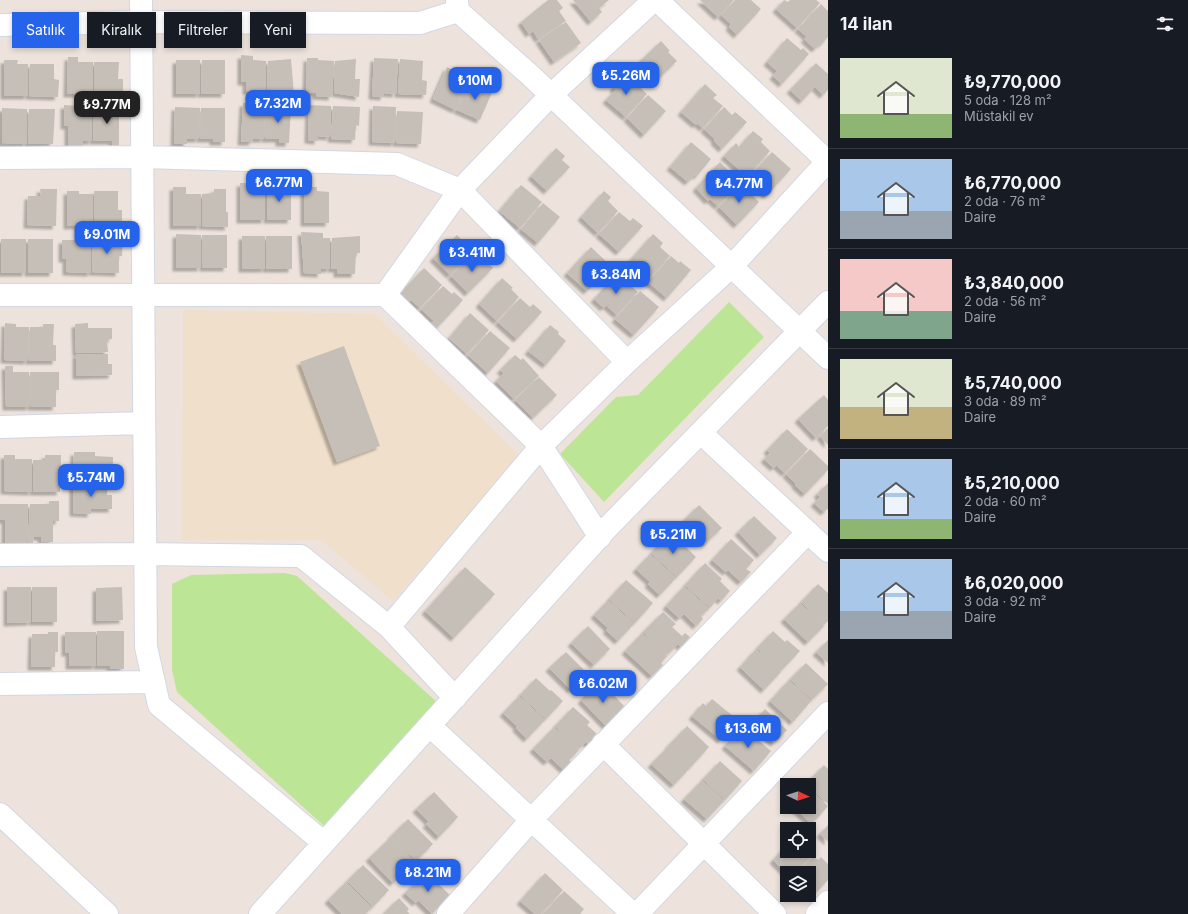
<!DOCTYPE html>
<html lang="tr">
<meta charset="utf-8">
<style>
:root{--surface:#171b24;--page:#20242c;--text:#f1f3f6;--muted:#9ea1a6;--line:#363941;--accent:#2563eb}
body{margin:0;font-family:Inter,sans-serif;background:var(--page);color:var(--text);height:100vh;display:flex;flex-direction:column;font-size:15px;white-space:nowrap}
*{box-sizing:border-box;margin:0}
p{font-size:13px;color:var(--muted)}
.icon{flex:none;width:22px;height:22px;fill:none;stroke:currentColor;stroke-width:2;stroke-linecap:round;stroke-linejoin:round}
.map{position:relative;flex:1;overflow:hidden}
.sheet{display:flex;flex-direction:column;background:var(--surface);width:360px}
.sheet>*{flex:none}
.hud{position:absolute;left:12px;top:12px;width:380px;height:36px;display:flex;gap:8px}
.needle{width:26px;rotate:94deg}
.buttons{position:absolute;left:780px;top:778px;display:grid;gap:8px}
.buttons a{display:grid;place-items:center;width:36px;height:36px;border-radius:0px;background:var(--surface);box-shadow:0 2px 6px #0003;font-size:20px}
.price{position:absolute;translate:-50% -34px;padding:0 9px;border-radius:8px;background:var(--accent);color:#fff;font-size:13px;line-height:26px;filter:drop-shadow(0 1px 2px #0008)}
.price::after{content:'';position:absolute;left:50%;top:24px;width:12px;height:9px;margin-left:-6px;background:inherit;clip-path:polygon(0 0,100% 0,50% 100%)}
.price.active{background:#222;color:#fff}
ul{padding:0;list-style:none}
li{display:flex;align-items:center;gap:12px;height:100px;padding:0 12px}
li+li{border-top:1px solid var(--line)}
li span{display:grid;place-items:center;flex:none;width:112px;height:80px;border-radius:0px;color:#555}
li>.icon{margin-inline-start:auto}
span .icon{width:48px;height:48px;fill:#fffc;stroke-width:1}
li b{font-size:17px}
h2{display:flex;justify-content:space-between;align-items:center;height:48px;padding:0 12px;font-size:17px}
.pill{padding:0 14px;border-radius:0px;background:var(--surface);box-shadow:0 2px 6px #0003;font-size:14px;line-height:36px}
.pill.active{background:var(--accent);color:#fff}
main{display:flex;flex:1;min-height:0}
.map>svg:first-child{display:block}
</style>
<main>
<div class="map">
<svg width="828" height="914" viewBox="0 0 828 914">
<defs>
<filter id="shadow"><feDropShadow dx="-3.5" dy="3.5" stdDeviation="1" flood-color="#0004"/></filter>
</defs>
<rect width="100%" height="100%" fill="#ede3dc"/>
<path fill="#efdfcb" d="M183,310L375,314L519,455L393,601L321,540H182Z"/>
<path fill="#bce696" d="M729,302L764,337L604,502L560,454L616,397L638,395Z
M285,573L297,576L438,703L324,826L177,692L172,670V584L191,575Z"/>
<path fill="#c6bfb8" filter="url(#shadow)" d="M548,0H557L563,8L559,11L566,21L538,39L533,31L529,34L521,22Z
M573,0H609L599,8L602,12L591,22Z
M700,0H734L718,17Z
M735,0H751L761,9L737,35L729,27L731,24L721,15Z
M784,0L788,2L790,0H816L820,3L797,28L776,9Z
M821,4L828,11V37L822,44L821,43L815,49L804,39L807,37L798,29Z
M566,22L581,43L554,62L539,40Z
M787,38L801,50L803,48L809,54L782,84L773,76L777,71L767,62Z
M661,41L670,51L668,52L677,61L653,84L635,66Z
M241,55L253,56V60L266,61V92L246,91V82H241Z
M68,57H78V62H93V94H67Z
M307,58H318V60L334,61L332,97L316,96V93H306Z
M374,58L398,59L396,94L384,93V97L372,96Z
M291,59L294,95L267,92L268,61Z
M356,59L355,79H360L359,97L334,93L335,61Z
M400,59L423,61L422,80L427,81L426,95L398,94Z
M4,60H18L17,64H28V96H4Z
M176,60H200V94H176Z
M202,60H225V94H201Z
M94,62H119L118,79H123V94H94Z
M816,63L828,74V90L823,95L815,87L802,101L790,90Z
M30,64H54V79L59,80L58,97L29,96Z
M447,67L457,72L455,76L468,82L456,110L433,99Z
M625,74L647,94L626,117L606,100L615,90L613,88Z
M470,82L481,88L483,86L493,90L480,120L457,110Z
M705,84L717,95L713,98L723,106L703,128L697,123L696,125L681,112Z
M648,95L666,111L644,135L627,118Z
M243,103H257L256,106H265L264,139H253L252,142H241Z
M64,105L92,107V141H83V147H68V126H64Z
M309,105L331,106L330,137L318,136V141L308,140Z
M266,106L291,107L289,143H279V139H265Z
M333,106L360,107L359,126L356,125L355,140L331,139Z
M373,106L396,107L395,143L372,142Z
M94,107L119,108V146H112V141H93Z
M175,107L200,108L199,139H187V144H174Z
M724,107L732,115L735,112L747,122L722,149L714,141L715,139L704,129Z
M2,108L27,109V144L2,143Z
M201,108H225V142H213V139H200Z
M29,109H55L53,144H28Z
M397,111L423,112L421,144L396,143Z
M753,131L763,139L761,142L770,151L747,177L724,156L736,143L739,147Z
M691,142L711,159L697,176L695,175L688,182L670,167Z
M556,148L565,156L562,160L570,167L547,191L531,176Z
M772,152L791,169L767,195L748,178Z
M720,162L730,172L729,173L740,183L718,206L710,199L708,201L696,188Z
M240,183H254V189H265V220H240Z
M741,184L759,202L737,225L719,207Z
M280,185H291V220H267V189H279Z
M521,185L542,202L520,228L499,211Z
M173,187H186V194H201V226H173Z
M304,187H317V191L329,192V223H304Z
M40,189H57L56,226L27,225L28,196H41Z
M214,189H226V212H228V227L202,226V194L214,193Z
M67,191H79V194H93V225L67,226Z
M94,191H118V210H122V225H95Z
M604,191L611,197L608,201L618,211L598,233L581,217Z
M543,203L560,217L538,243L521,229Z
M619,212L630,221L633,218L643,226L619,252L599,234Z
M301,232L323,233V238H330V269H321V274L304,273Z
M176,234L201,235V268H176Z
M653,234L663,243L660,247L670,256L647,281L626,265Z
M202,235H227V268H203Z
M457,235L464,242L463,244L472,254L450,275L433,258Z
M242,236H265V269H242Z
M266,236H292V269H266Z
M360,236V253H356L355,274H337V269H331L332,238Z
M112,237H123L122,256H119V273L92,272L93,240H111Z
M1,239H26V273H1Z
M28,239H53V273H28Z
M62,240H91V273L66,272V259H62Z
M591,247L611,266L587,291L567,273Z
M473,254L482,263L485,260L493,268L468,293L451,276Z
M671,256L679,263L680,261L691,270L667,298L648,282Z
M424,268L442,285L420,308L411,300L408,302L399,294Z
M617,274L638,292L617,315L606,305L604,308L594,299Z
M502,278L513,288L511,289L519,297L497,321L479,304Z
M443,286L452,294L454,292L463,300L436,329L430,324L434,321L421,309Z
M640,291L659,307L634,335L615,319Z
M520,298L530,307L533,304L542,312L517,339L498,322Z
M470,313L489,330L467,354L449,338Z
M5,323L16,324V327H29L28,361L4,360Z
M88,323V328H112V339L107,340L108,352L76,353L75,324Z
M43,324H54L53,345H56V361H29L30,327H43Z
M550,325L559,332L558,334L566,341L546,365L528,351Z
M490,331L510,348L488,373L468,355Z
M344,346L380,446L337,462L300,362Z
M76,354H108V364H112V375L76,376Z
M515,355L521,360L523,358L539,376L514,399L496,381L504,373L500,370Z
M5,366H13V372H29L30,407H6Z
M30,372H59V390H56V407H31Z
M539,377L557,395L533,418L515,400Z
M824,395L828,400V426L816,438L798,419Z
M828,428V445L820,436Z
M787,429L808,449L785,473L776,465L774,468L764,459L770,453L767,450Z
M810,449L828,466V470L805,494L795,485L796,484L786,474Z
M74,452H95V456L113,457V474L108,473V482H73Z
M4,455H15V459H32V492L4,491Z
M45,455H61L60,492H33V460H45Z
M828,483V510L827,509L824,512L814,503L820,497L817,494Z
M73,484H108L107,495H112V509H91V514L73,513Z
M49,501H59V521H53V542H41V537H34L33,543H28L30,504H49Z
M0,504H28L27,543H5V520H0Z
M699,505L722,528L705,544L683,521Z
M754,516L777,538L760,555L738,532Z
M669,534L683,547L684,545L696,557L677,577L651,553Z
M731,539L754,560L746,569L751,572L741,582L728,570L726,572L712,560Z
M650,554L676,578L660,595L648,584L650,582L636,569Z
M705,563L722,579L720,581L730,591L721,601L718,598L710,608L685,585Z
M465,567L495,594L454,638L425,611Z
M626,580L653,603L635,623L609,599Z
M818,584L828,593V621L824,625L801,602Z
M684,586L709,609L701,616L703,619L696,626L684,614L679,618L666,606Z
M7,587H31V622L7,623Z
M32,587H57V622H32Z
M122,587L123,620L96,621V588Z
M608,600L634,624L618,641L606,630L608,628L594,615Z
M800,603L824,626L808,642L784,619Z
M663,612L676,624L672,627L682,636L685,633L690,637L681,647L678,644L667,655L643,632Z
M588,626L610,649L594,665L571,643Z
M97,631H124V669H110V666H97Z
M773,631L785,642L787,640L800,651L781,671L757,648Z
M48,632H58V652H55V667H31L32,634H48Z
M65,632H96V666H69V653H65Z
M642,633L667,656L661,663L663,665L652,676L625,651Z
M828,640V663L816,652Z
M756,649L781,672L764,690L740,667Z
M566,652L588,674L571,690L549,668Z
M806,663L828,684L812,700L790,679Z
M536,678L550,691L551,690L563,701L546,719L520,695Z
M789,680L811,701L793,722L770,701Z
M600,681L625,707L606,726L581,700Z
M519,696L545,720L527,739L516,728L517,726L503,713Z
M712,699L738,720L721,740L692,716L703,703L706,706Z
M573,707L590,722L587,725L598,735L589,745L586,742L579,749L555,726Z
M765,709L787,730L774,743L752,723Z
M687,726L709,747L691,767L668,746Z
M554,727L579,750L569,760L571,762L564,770L551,758L547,762L533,749Z
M745,729L771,751L754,771L725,746L736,733L739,736Z
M668,747L690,768L674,785L651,764Z
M720,761L742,781L725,800L703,779Z
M824,765L828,769V804L809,787V785H805Z
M702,780L724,801L707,819L684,799Z
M809,789L828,806L812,824L793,807H809Z
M434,792L458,817L439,837L426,824L429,822L416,809Z
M408,819L433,844L416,861L391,836Z
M828,825V842L820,834Z
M391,837L415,862L393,883L369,858Z
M787,845V851H808L813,855L795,873H787V874L773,860Z
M813,856L818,860L821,857L828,864V880L811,898L809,896V873H797Z
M363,865L389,890L373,907L347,881Z
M426,872L450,895L432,914L418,900L416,903L405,893Z
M545,873L563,890L541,914H535L520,901Z
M346,882L372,908L365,914H342L328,900Z
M564,891L584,909L580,914H543Z
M399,898L409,909L407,911L410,914H383Z"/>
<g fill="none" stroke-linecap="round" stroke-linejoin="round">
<defs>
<path id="minor" d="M141,0L146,647L159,705L324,843
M457,0L458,11L530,75L828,358
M657,0L828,162
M0,25L140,22L420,23L458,11
M0,158L142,157L397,164L460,190L627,362
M0,295H385L541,446L600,537
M385,295L460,190L551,95L654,0
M0,427L144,423
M701,433L828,551
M0,555L145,554L301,556L389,627L455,698
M389,627L541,446L627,362L731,267L828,161
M0,684L154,682
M430,726L633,914
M603,744L775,914
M0,814L107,914
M260,914L608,527L828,302
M448,914L531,820L808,532
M637,914L828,713
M817,914L828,902"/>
</defs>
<use href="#minor" stroke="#d1d7e4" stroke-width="24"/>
<use href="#minor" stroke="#fff" stroke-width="22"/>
</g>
</svg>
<div class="buttons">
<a><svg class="needle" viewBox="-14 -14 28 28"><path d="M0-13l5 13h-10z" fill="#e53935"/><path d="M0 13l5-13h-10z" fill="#9ea1a6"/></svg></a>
<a><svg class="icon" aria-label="locate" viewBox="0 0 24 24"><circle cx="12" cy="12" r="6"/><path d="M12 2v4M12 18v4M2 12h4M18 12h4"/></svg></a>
<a><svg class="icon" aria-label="layers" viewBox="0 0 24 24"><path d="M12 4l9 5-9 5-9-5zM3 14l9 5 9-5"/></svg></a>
</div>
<b class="price" style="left:626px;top:96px">₺5.26M</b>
<b class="price" style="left:475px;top:101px">₺10M</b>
<b class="price" style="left:278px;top:124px">₺7.32M</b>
<b class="price active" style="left:107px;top:125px">₺9.77M</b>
<b class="price" style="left:279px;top:203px">₺6.77M</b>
<b class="price" style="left:739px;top:204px">₺4.77M</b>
<b class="price" style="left:107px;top:255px">₺9.01M</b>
<b class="price" style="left:472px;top:273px">₺3.41M</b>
<b class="price" style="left:616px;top:295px">₺3.84M</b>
<b class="price" style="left:91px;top:498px">₺5.74M</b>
<b class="price" style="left:673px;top:555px">₺5.21M</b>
<b class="price" style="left:603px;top:704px">₺6.02M</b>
<b class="price" style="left:748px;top:749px">₺13.6M</b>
<b class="price" style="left:428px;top:893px">₺8.21M</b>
<div class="hud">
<a class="pill active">Satılık</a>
<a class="pill">Kiralık</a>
<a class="pill">Filtreler</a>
<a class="pill">Yeni</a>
</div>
</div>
<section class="sheet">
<h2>14 ilan<svg class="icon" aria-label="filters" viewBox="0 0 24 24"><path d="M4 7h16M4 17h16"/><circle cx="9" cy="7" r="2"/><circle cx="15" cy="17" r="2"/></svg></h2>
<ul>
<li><span style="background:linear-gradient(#dfe7d0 70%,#8fb573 0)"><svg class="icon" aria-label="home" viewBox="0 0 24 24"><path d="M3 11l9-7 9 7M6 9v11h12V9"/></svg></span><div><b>₺9,770,000</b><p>5 oda · 128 m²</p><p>Müstakil ev</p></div></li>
<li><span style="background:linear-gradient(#a9c7e8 65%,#9aa5b1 0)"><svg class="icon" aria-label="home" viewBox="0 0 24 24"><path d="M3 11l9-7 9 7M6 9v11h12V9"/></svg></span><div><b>₺6,770,000</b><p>2 oda · 76 m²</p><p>Daire</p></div></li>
<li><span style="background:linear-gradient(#f6c9c9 65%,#7fa58c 0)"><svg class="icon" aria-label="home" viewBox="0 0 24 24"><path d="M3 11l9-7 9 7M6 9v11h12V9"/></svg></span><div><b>₺3,840,000</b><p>2 oda · 56 m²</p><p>Daire</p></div></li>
<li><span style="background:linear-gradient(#dfe7d0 60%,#c2b280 0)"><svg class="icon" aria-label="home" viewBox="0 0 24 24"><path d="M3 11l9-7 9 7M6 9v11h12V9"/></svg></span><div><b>₺5,740,000</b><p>3 oda · 89 m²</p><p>Daire</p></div></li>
<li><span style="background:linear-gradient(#a9c7e8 75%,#8fb573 0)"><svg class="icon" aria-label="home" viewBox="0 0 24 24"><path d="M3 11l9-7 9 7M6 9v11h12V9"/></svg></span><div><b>₺5,210,000</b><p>2 oda · 60 m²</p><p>Daire</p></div></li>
<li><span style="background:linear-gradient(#a9c7e8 65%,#9aa5b1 0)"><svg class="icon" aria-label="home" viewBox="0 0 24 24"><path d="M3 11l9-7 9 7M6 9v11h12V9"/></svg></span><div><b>₺6,020,000</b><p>3 oda · 92 m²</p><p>Daire</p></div></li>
</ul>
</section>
</main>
